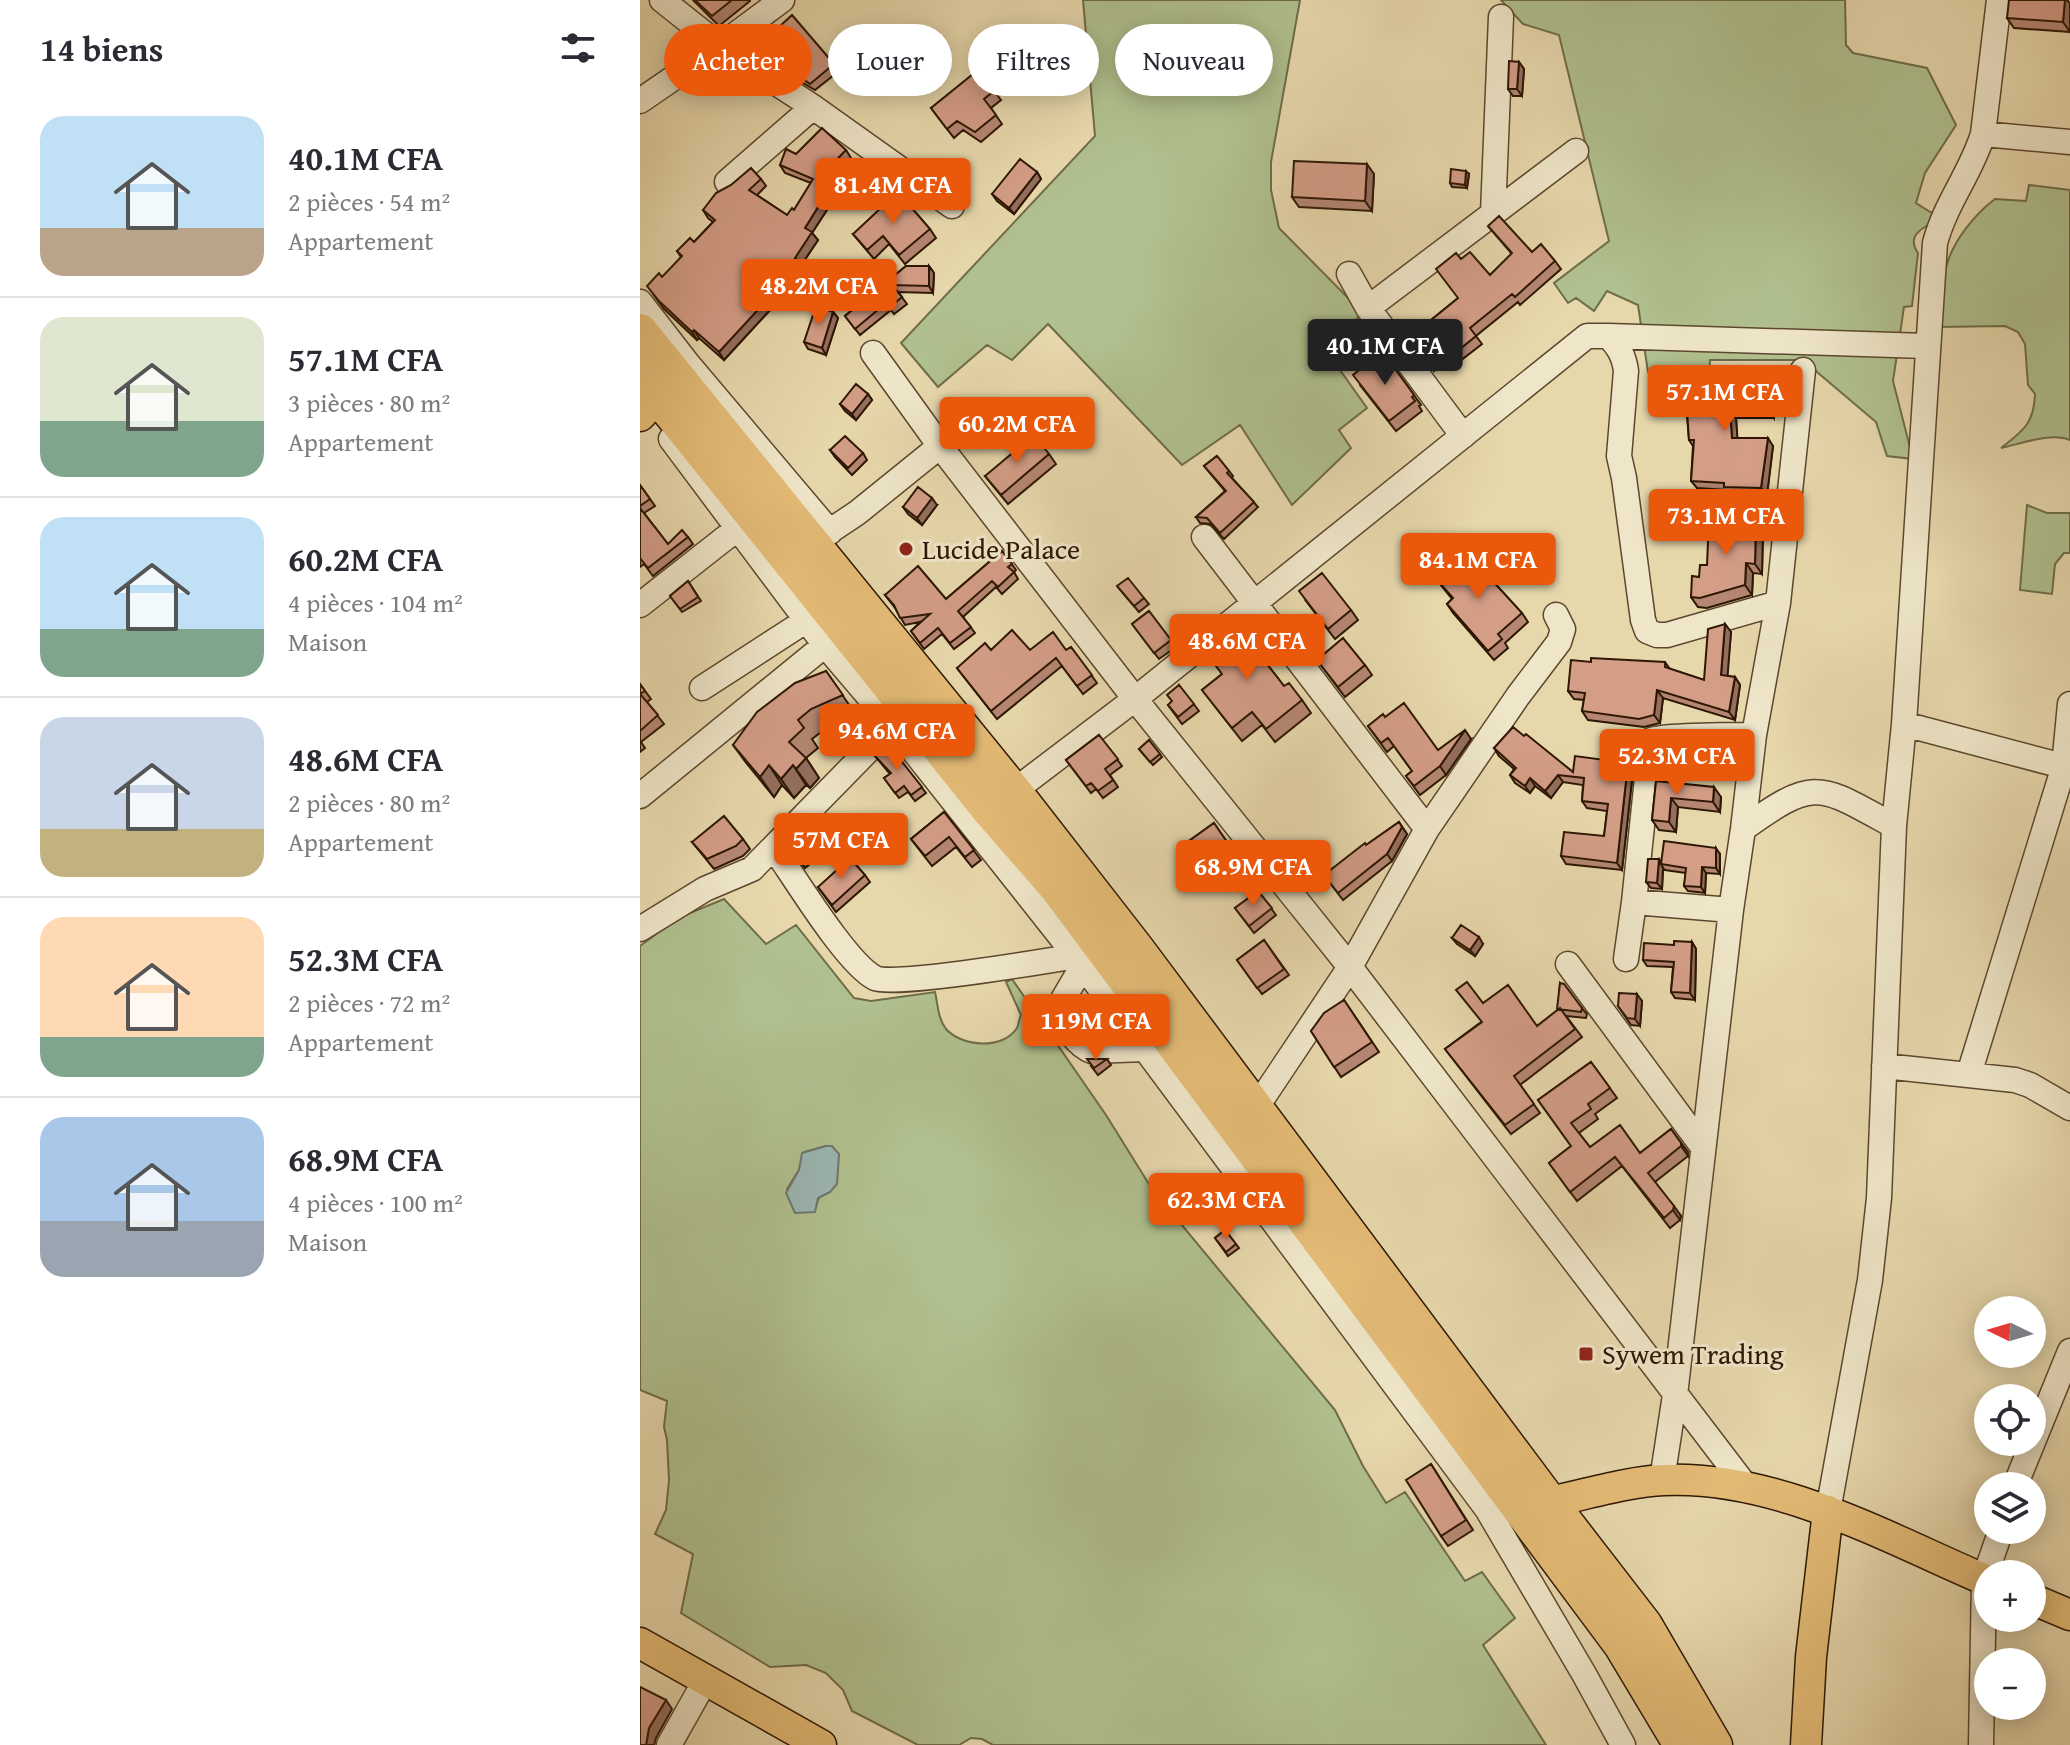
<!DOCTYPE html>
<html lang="fr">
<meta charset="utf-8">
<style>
:root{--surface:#fff;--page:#f2f2f3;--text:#2b2b33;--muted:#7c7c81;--line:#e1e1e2;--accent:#ea580c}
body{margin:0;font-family:"Gentium Book Plus",serif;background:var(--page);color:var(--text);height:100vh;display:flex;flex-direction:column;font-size:30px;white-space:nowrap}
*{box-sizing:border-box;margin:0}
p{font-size:26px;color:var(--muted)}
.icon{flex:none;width:44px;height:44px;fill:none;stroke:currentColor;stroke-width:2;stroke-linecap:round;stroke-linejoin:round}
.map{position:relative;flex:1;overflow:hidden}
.panel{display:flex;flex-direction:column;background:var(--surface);width:640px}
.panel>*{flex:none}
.top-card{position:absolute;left:24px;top:24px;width:760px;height:72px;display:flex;gap:16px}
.needle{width:52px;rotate:275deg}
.tools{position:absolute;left:1334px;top:1296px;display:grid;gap:16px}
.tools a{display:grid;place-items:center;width:72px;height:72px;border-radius:50%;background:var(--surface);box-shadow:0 4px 20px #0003;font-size:40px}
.price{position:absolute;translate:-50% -68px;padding:0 18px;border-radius:8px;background:var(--accent);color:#fff;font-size:26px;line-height:52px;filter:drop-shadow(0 2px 4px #0008)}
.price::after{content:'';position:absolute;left:50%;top:48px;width:24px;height:18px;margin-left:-12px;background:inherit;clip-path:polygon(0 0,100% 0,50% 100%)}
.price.current{background:#222;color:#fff}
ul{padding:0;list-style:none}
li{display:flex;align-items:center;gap:24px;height:200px;padding:0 40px}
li+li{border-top:2px solid var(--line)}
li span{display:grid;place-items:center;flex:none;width:224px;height:160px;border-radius:24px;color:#555}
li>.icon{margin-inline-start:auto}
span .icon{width:96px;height:96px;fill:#fffc;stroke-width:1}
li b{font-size:34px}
h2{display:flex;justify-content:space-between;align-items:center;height:96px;padding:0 40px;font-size:34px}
.tag{padding:0 28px;border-radius:36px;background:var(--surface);box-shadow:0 4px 20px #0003;font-size:28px;line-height:72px}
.tag.current{background:var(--accent);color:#fff}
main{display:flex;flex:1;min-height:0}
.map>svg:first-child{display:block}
</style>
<main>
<section class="panel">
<h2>14 biens<svg class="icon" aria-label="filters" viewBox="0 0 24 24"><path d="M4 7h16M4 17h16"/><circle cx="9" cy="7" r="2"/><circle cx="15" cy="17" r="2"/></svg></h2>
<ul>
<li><span style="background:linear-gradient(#bfe0f5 70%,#b9a48a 0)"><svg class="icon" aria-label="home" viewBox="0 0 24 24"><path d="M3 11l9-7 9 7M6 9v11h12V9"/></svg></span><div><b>40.1M CFA</b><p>2 pièces · 54 m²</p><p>Appartement</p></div></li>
<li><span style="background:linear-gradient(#dfe7d0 65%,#7fa58c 0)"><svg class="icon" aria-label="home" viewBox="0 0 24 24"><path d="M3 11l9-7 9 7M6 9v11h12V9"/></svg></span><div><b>57.1M CFA</b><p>3 pièces · 80 m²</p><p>Appartement</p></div></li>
<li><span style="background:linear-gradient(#bfe0f5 70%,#7fa58c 0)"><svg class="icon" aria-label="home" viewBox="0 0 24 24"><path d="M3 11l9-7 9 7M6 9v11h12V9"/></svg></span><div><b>60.2M CFA</b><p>4 pièces · 104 m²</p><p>Maison</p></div></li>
<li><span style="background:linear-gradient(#c9d6e8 70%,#c2b280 0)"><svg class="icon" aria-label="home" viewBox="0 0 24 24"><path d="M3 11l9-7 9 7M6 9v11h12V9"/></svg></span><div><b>48.6M CFA</b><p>2 pièces · 80 m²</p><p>Appartement</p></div></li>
<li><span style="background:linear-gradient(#ffd9b3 75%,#7fa58c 0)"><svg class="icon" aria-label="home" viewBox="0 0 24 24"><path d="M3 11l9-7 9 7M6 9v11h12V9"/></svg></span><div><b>52.3M CFA</b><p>2 pièces · 72 m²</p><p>Appartement</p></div></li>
<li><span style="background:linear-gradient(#a9c7e8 65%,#9aa5b1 0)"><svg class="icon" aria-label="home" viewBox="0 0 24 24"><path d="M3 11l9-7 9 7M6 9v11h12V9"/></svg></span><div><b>68.9M CFA</b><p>4 pièces · 100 m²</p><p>Maison</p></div></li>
</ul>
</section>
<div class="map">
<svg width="1430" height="1745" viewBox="0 0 1430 1745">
<rect width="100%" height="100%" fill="#e7d8ac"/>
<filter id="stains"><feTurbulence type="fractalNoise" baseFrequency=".0025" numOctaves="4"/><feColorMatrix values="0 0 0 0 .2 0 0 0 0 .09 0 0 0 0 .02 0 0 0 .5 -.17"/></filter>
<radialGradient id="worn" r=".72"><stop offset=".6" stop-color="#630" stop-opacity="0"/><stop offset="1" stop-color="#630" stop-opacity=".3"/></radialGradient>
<path fill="#b0c08e" stroke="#6f6c49" stroke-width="2" fill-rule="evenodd" d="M443,0H660L631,162V190L639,228L723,313L685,349L727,408L699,430L711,448L652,505L600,425L542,465L408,324L372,360L347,345L298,387L261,343L455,136Z
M861,0H1205L1206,45L1213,53L1287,68L1316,125L1285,173L1276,203L1292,213L1293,222C1279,230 1267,237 1278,253L1272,306L1264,307L1253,381L1273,459L1247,456L1236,422L1177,372L1168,360H1070L1069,377L1008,372L998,305L967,291L954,311L936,298L928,303L914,283L969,241L919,35L883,24Z
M1389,185L1430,190V440C1410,432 1381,444 1361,448C1383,431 1394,424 1395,394L1388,385L1385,344L1378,332L1365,326L1299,327C1301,307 1301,284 1307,264C1314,240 1335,214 1355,199L1386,201Z
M1387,505L1407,513H1430V553H1424L1415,564L1412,594L1380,590Z
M84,899L126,944L156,925L214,998L231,1001L295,992C298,1005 298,1019 306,1029C322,1047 363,1050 377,1028C379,1024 379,1019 381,1015L366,982L372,979L466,1115L512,1189L695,1410L723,1466L746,1503L765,1492L825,1581L842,1572L875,1618L843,1645L906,1745H353L342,1739L331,1738L319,1745H278L212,1711L203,1690L186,1673L166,1665L130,1667L41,1613L53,1554L15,1534L26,1510L29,1480L27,1440L24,1427L27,1401L0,1390V946L38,918ZM186,1146L190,1192L179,1197L176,1207L147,1189L159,1170L164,1152Z"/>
<path fill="#9bb7b4" stroke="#6f776e" stroke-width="2" d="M186,1146H192L199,1154L197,1184L190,1192L178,1198L175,1212L155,1213L146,1193L159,1170L162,1153Z"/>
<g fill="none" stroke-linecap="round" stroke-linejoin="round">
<defs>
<path id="minor" d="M22,0L80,46L173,107L312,206
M0,101L80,46L142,0
M1343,134L1430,142
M87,182L173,107
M853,213L861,17
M709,274L728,308L823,436
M0,302L48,364L190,532
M728,308L936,151
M968,336L1286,346
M233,353L300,446L495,699L710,967L1108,1489
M31,439L185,645L253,725L436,956L847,1509L944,1674L983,1745
M564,537L787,829
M178,539L217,513L300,446
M0,605L98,528
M62,688L167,620
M1264,724L1430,768
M374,791L495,699L947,336H968C979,347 984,356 986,371L979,456L984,478L1003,620L1007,631L1017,635H1027L1138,603
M0,796L185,645
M1103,829C1176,776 1179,785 1254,826
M134,848C155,878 207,964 235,978C253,987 406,961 436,956
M994,902L1091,910
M0,929L65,889L112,869L253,725
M986,959L994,902L1011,740C1020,735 1096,735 1114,735
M928,964L1062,1146
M443,965L418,1008C419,1022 439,1047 452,1051L505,1049
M1244,1066L1375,1080L1390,1085L1430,1108
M1329,1074L1424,766L1430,704
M616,1108L710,967L787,829L878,696L919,642L923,629L916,615
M1022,1480L1035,1395L1091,910L1103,829L1114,735L1138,603L1163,370
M1375,1486L1430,1351
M1188,1511L1230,1280L1239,1198L1254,826L1264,724L1295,243C1306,202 1331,173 1343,134L1359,0
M29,1745L65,1681
M1341,1745L1344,1579L1361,1530"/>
<path id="major" d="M0,416L34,380
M910,1502C943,1495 991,1481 1024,1480C1137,1475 1247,1538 1348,1581
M1392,1599L1430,1615
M0,1643L181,1745
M1166,1745L1171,1657L1188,1511"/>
<path id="highway" d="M0,331L374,791L497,949L910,1502L1005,1625L1075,1745
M0,375L349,810L417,888L981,1645L1041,1745"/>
</defs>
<use href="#minor" stroke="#5c472e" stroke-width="27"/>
<use href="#major" stroke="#2e1704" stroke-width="33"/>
<use href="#highway" stroke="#2e1704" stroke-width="37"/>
<use href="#minor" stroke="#efe6c9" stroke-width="24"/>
<use href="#major" stroke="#e4bc76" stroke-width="30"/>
<use href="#highway" stroke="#e4bc76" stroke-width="34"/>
</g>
<path fill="#b58773" stroke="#2e1704" stroke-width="2" d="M53,0H110V1L79,26Z
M1425,0H1427L1430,4V32L1374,28L1367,18Z
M265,34L275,48L258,60L248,47Z
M126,39L194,64L199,71L175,90L163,83Z
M879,62L884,69L882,96H873L868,89Z
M354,91L361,100L351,108L362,124L341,142L323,130L314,138L291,108Z
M206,150L211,158L185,185L196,196L172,233L178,240L162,264L166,271L84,360L59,338L57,340L24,309L13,294L41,257L37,251L54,242L73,222L68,218L63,210L121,179L126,186L117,195L147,215L154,210L171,183L145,173L140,165L156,154Z
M397,172L401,179L374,214L357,201L352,194Z
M734,174L732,211L659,207L652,197Z
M829,174L827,188L812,187L810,183Z
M848,226L892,252L915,261L921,269L880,305L878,302L836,336L842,344L820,361L815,354L794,371L769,338L818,298L821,259L850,275L872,254Z
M290,229L296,238L265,264L249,244L234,259L213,234Z
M266,266H289L294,273L293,293L258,292L267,304L254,314L251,310L220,335L205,316Z
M193,312L198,318L186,355L168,349L164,342Z
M745,355L781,405L779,406L782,411L756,431L720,385Z
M1135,390L1134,418H1096L1097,438L1133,446L1127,495L1090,494L1087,490L1057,488L1051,481L1053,446L1049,440L1047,416L1043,410Z
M228,394L232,400L216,420L205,411L200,404Z
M190,450L223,453L227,460L212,475L195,457Z
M409,454L416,464L368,504L345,476Z
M577,456L593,476L592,478L618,507L584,539L570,524L560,523L556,517L585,491L564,466Z
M0,485L15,506L4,513L28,544L48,537L53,544L13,576L4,564L0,567Z
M297,505L282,525L268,514L263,507Z
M1123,530L1122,574L1113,573L1112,595L1067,608L1058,607L1051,597L1059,577L1067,565Z
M362,551L376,570L374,572L378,579L362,594L356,587L323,617L335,633L314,649L302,634L284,649L271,631L280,622L265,625L255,608L245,595L306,599Z
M796,579L882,613L888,622L865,643L868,648L854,660L813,613L807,604L812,599Z
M48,581L61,601L42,612L30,596Z
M477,586L504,598L509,604L499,612Z
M666,601L711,610L718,620L695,639Z
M509,611L536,647L519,659L492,624Z
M1085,624L1091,632L1087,676L1095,677L1100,685L1095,720L1023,698L1020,723L1004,727L948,720L942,711L944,700L934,699L928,691L951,662H1025L1030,669L1064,680Z
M617,643L627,656L623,659L644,686L662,700L671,713L635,742L622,725L602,741L562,690L582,674L565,651Z
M431,647L457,683L443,694L422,666L357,719L317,668L351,650H426Z
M677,660L725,665L732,675L705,697Z
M186,671L216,715L185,729L172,739L178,748L166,758L179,778L170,788L166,785L154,798L142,785L134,797L107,764L93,745Z
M0,684L11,699L7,702L24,724L1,742L5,748L0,752Z
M539,685L559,711L542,724L528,705L532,702Z
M745,717L798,750L831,739L806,775L780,795L766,776L772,771L754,746L747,752L728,726Z
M459,735L482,766L470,775L478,787L463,798L456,789L451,793L426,760Z
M884,736L933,772L988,763L993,771L982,870L926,864L921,856L964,836L967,811L947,808L942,801L943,785L923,782L911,798L895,786L890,793L875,783L870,775L874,769L859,756L854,748Z
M509,740L522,757L513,765L499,749Z
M247,743L286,793L275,801L268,792L259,798L244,778L250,774L235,756Z
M1016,781L1081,797L1080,812L1038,807L1036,832L1019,830L1012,820Z
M304,812L341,860L332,867L316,847L292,866L271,839Z
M178,817L197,842L165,868L148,842Z
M759,822L767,834L752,861L703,900L684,875Z
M574,823L594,852L563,874L542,846Z
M103,839L110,849L103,856L74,869L52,842Z
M1080,854V874L1066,873L1065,893L1048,891L1044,886L1046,873L1025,870L1023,868L1022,889L1011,888L1006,882L1019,859L1021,863Z
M225,875L230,882L196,912L178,887Z
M618,891L636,915L614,933L595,908Z
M812,938L843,944L835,956L817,944Z
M624,940L649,975L622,994L597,960Z
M1052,942L1056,949L1055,1000L1035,998L1031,992L1033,967L1007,966L1003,960L1034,945Z
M920,983L947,1014L946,1018L926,1016L942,1037L880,1085L900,1113L871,1134L805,1049L841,1022L843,1003L897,1026L918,1010Z
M704,1000L739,1052L701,1077L671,1031Z
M1002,1001L1000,1026L991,1025L978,1006Z
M432,1007L455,1016L457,1019L446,1028Z
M467,1059L471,1065L458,1075L451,1066Z
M951,1062L977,1098L955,1114L958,1119L939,1133L950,1147L1000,1153L1031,1129L1048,1152V1156L1015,1182L1041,1216L1040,1220L1030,1228L982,1166L937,1201L909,1163L931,1146L898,1100Z
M585,1230L599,1248L588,1256L575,1238Z
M791,1464L833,1530L808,1546L801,1536Z"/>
<path fill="#946e5e" stroke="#2e1704" stroke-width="2" d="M1425,0H1427L1430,4V32L1423,22Z
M879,62L884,69L882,96L877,89Z
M727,164L734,174L732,211L725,201Z
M826,171L829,174L827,188L825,185Z
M397,172L401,179L374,214L369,208Z
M190,188L196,196L172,233L178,240L162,264L166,271L84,360L79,352L155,258L165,228Z
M289,266L294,273L293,293L289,286Z
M193,312L198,318L186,355L182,348Z
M54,330L59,338L57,340L52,332Z
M1129,382L1135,390L1134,418L1129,410Z
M228,394L232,400L216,420L212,414Z
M1090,410L1096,418L1098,446L1092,438Z
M1128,438L1133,446L1127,495L1121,488Z
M292,498L297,505L282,525L277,518Z
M1116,520L1123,530L1122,574L1115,564Z
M1106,563L1113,573L1112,595L1105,585Z
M1085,624L1091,632L1087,683L1081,675Z
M1095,677L1100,685L1095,720L1089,712Z
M1017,690L1023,698L1020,723L1014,715Z
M825,730L831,739L806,775L800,766Z
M166,758L179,778L170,788L156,769Z
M988,763L993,771L982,870L977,863Z
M129,765L142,785L134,797L120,777Z
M153,765L166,785L154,798L141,779Z
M918,775L923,782L911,798L905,791Z
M890,778L895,786L890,793L885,786Z
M1074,787L1081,797L1080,812L1073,802Z
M1031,798L1038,807L1036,832L1029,822Z
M762,827L767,834L752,861L747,854Z
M1076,848L1080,854V874L1076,868Z
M1019,859L1023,868L1022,889L1017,883Z
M1062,867L1066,873L1065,893L1061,887Z
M839,937L843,944L835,956L830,950Z
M1052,942L1056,949L1055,1000L1050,993Z
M997,994L1002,1001L1000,1026L995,1019Z
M1041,1143L1048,1152V1156L1041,1146Z
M1034,1206L1041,1216L1040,1220L1033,1210Z
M26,1700L32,1709L16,1738L14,1745H6L9,1728Z"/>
<path fill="#d39d86" stroke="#2e1704" stroke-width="2" d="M55,0H92L72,16Z
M1369,0H1425L1423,22L1367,18Z
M152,15L194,64L170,84L159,76L126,39Z
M265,34L273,44L255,57L248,47Z
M869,61L879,62L877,89H868Z
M338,70L354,91L344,99L356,115L335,132L317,121L307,129L291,108Z
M182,128L206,150L177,180L190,188L165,228L172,232L155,258L161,263L79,352L54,330L52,332L19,301L7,286L19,273L22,277L42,256L37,251L50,238L54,242L75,220L63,210L76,193L91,185L111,168L121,179L109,190L147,215L152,208L154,210L173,179L140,165L146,149L156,154Z
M380,159L397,172L369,208L352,194Z
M654,161L727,164L725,201L652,197Z
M811,169L826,171L825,185L810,183Z
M258,192L290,229L259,255L243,236L227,250L213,234Z
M859,216L892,252L901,244L915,261L875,297L872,294L830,328L836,336L815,353L809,346L788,363L769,338L818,298L796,269L816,253L821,259L830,252L850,275L872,253L848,226Z
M266,266H289V286L252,285L262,297L249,308L246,303L215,329L205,316Z
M176,306L193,312L182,348L164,342Z
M739,354L741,357L745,355L774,395L772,397L775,401L749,421L713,375Z
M1044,382H1129V410H1090L1092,438H1128L1121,488L1084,487V483L1051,481L1054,440H1049L1047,410H1043Z
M216,384L228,394L212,414L200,404Z
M394,435L409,454L361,495L345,476Z
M205,436L223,453L208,468L190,450Z
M577,456L589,471L587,473L614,502L580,533L567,518L556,517L586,491L564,466Z
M0,485L10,499L0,506Z
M278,487L292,498L277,518L263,507Z
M0,508L28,544L42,530L48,537L8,568L0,558Z
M1069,519L1116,520L1115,564L1106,563L1105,585L1060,598L1051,597L1052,576L1059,577L1060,565H1067Z
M362,551L372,564L368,567L374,572L358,587L352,581L318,611L331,627L310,643L298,628L280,643L271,631L290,614L260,618L254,605L245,595L278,566L306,599Z
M828,554L882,613L858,634L862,639L848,651L807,604L813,598L796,579Z
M682,573L711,610L688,629L659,591Z
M488,578L504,598L494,606L477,586Z
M48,581L58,597L40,609L30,596Z
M509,611L531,640L514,653L492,624Z
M601,623L617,643L613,646L644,686L649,683L662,700L626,729L612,712L592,728L562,690L582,674L565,651Z
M1085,624L1081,675L1095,677L1089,712L1017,690L1014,715L999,719L942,711L945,693L928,691L931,660L951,662V658L1025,662V667L1064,680L1068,629Z
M372,630L390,650L413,632L426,650L431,647L452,675L437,686L416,658L351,711L317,668L345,643L351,650Z
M703,638L725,665L698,687L677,660Z
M186,671L203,695L171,709L158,720L164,728L149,742L166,758L156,769L153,765L141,779L129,765L120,777L93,745L117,712L155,683Z
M0,684L5,691L0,694L18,715L0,731Z
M539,685L554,704L538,717L528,705L532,701L527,695Z
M764,703L798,750L825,730L800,766L774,786L766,776L772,771L748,738L741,743L728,726L743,714L745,717Z
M873,727L884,736L886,734L933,772L935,756L988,763L977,863L921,856L924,832L964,836L968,804L942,801L944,778L918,775L905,791L890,778L885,786L870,775L876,768L854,748Z
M459,735L478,759L465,769L473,780L458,791L451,783L446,786L426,760Z
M509,740L520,754L510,762L499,749Z
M247,743L282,787L271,795L264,786L255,793L244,778L251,773L235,756Z
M1016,781L1074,787L1073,802L1031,798L1029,822L1012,820Z
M304,812L334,850L325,857L309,837L285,856L271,839Z
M84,816L103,839L96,846L67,859L52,842Z
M178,817L192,836L161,861L148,842Z
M759,822L762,827L747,854L698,893L684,875L725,843L726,845Z
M574,823L589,845L558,868L542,846Z
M1024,841L1076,848V868L1062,867L1061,887L1044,886L1046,868L1021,864Z
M210,858L225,875L192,905L178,887Z
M1008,859H1019L1017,883L1006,882Z
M618,891L632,908L609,926L595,908Z
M821,925L839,937L830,950L812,938Z
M624,940L644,969L617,988L597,960Z
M1034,941L1052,942L1050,993L1031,992L1034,962L1003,960L1004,943L1034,945Z
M827,982L843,1003L868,985L897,1026L920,1008L935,1029L874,1076L894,1104L865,1125L805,1049L842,1022L816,990Z
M920,983L924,984L942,1008L941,1012L917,1009Z
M979,993L997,994L995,1019L987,1018L978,1006Z
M441,997L455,1016L443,1025L432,1007Z
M704,1000L732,1042L694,1067L671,1031L684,1013Z
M447,1059H467L454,1068Z
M951,1062L970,1088L948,1104L951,1109L931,1123L950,1147L980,1125L1000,1153L1031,1129L1041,1143V1146L1008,1173L1034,1206L1033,1210L1024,1218L975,1157L930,1192L909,1163L931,1146L898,1100Z
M585,1230L596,1244L586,1252L575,1238Z
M791,1464L826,1520L801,1536L766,1480Z
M0,1687L26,1700L9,1728L6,1745H0Z"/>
<g fill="#8f2418" stroke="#efe6c9" stroke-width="3">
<circle cx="266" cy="549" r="8"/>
<rect x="938" y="1346" width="16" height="16" rx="4"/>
</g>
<g text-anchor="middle" stroke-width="6" stroke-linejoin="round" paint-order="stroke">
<g font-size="28" fill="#2e1704" stroke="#efe6c9" text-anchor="start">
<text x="282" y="559">Lucide Palace</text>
<text x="962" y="1364">Sywem Trading</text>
</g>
</g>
<rect width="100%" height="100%" filter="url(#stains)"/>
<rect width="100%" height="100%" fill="url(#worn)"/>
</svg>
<div class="tools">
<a><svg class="needle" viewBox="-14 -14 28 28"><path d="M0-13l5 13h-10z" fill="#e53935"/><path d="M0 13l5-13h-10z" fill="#7c7c81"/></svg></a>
<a><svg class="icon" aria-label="locate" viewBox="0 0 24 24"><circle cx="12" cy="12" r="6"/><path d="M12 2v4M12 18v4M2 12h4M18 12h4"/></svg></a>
<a><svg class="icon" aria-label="layers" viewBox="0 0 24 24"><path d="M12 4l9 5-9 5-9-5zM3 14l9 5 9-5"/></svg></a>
<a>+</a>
<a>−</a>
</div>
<b class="price" style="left:253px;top:226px">81.4M CFA</b>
<b class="price" style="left:179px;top:327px">48.2M CFA</b>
<b class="price current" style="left:745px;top:387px">40.1M CFA</b>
<b class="price" style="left:1085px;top:433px">57.1M CFA</b>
<b class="price" style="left:377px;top:465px">60.2M CFA</b>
<b class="price" style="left:1086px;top:557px">73.1M CFA</b>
<b class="price" style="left:838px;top:601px">84.1M CFA</b>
<b class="price" style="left:607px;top:682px">48.6M CFA</b>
<b class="price" style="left:257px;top:772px">94.6M CFA</b>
<b class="price" style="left:1037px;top:797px">52.3M CFA</b>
<b class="price" style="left:201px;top:881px">57M CFA</b>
<b class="price" style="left:613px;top:908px">68.9M CFA</b>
<b class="price" style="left:456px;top:1062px">119M CFA</b>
<b class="price" style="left:586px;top:1241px">62.3M CFA</b>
<div class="top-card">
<a class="tag current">Acheter</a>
<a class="tag">Louer</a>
<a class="tag">Filtres</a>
<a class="tag">Nouveau</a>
</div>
</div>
</main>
